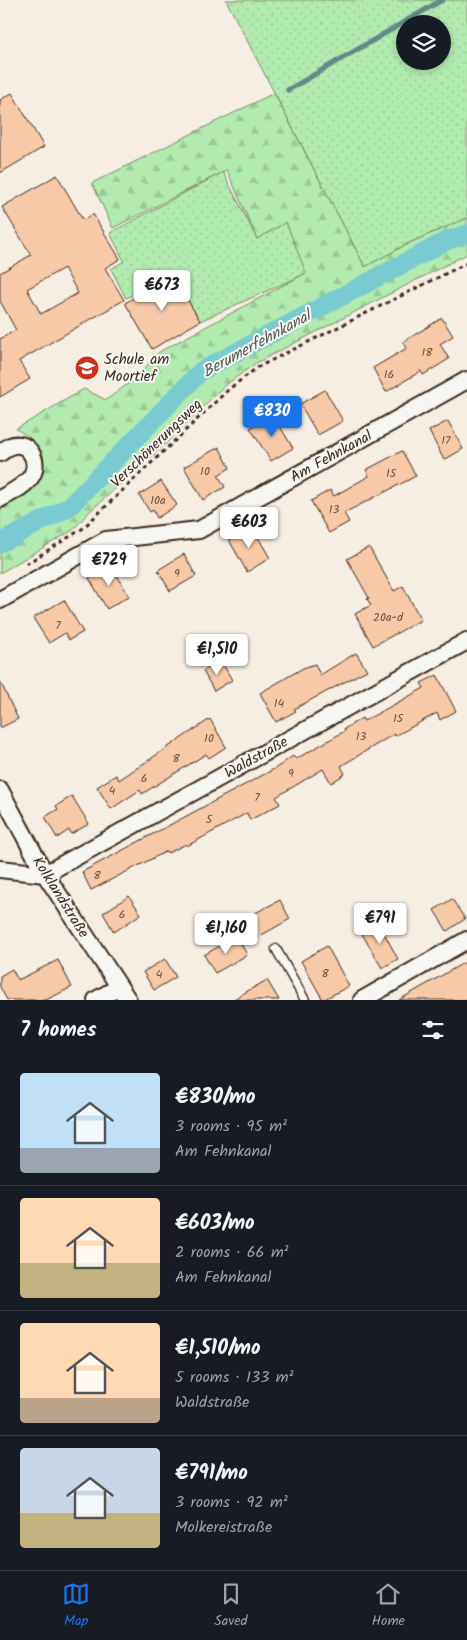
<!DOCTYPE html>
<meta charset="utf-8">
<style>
:root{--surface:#171b24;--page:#20242c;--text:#f1f3f6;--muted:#9ea1a6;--line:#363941;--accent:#1a73e8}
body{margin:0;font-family:Kalam,sans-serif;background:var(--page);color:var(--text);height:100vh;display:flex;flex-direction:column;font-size:19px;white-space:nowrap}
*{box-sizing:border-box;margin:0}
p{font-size:16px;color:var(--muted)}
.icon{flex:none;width:28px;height:28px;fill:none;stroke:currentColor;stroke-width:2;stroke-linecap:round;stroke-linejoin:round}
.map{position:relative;height:1000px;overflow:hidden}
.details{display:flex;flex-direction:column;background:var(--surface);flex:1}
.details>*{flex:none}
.buttons{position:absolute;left:396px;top:15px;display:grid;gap:10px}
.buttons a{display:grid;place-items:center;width:55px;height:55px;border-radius:50%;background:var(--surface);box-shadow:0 2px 8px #0003;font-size:25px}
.price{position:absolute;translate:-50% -42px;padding:0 11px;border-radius:5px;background:#fff;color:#222;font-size:16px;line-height:32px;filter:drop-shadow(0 1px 2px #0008)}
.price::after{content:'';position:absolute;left:50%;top:30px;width:15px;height:11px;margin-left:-8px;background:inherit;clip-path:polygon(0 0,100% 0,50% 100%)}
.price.on{background:var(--accent);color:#fff}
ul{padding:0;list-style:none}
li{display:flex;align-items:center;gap:15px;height:125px;padding:0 20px}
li+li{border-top:1px solid var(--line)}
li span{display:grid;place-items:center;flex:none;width:140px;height:100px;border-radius:5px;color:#555}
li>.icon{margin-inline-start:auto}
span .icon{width:60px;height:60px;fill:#fffc;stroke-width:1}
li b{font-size:21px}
h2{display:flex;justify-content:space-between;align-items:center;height:60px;padding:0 20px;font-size:21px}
.tabs{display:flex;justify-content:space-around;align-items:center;height:70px;border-top:1px solid var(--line);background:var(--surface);font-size:14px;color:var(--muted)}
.tabs a{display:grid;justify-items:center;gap:2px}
.tabs .on{color:var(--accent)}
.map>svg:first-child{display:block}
</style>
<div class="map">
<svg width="467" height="1000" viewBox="0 0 467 1000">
<defs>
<pattern id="grass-dots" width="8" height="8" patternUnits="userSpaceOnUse" patternTransform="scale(1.25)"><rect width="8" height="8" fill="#b2ebaf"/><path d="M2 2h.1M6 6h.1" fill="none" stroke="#9aca96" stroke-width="1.8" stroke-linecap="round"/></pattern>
<pattern id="forest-firs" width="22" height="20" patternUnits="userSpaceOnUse" patternTransform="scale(1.25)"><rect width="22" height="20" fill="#b2ebaf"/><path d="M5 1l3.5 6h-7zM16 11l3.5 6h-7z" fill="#9aca96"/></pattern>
</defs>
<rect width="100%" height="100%" fill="#f6ede3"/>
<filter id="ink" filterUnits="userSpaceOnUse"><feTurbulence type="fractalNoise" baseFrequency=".02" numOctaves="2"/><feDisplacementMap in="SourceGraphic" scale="10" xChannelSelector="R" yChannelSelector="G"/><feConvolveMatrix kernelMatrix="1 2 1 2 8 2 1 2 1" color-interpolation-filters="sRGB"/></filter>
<g filter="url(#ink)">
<path fill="url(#grass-dots)" stroke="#768a66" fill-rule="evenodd" d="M226,0H467V218L407,244L365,267ZM405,24H442V61H405Z
M223,172L257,239L286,222L307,273L200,321L173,275L126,298L111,269L124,261L110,233Z"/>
<path fill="url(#forest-firs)" stroke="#768a66" d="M274,93L365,267L407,244L467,218V254L256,363L224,386L159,450L88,513L73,530L0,573V511C33,486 71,460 16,429L84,389L106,400L136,378L159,352L306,273L286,222L257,239L227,170L113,228L92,183Z"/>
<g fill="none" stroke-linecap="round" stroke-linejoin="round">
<path stroke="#618b89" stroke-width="5.5" d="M288,90L442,0"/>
<path stroke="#7acbd1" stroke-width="19" d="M0,543L69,507L201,371L446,241L467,234"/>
</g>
<path fill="#f8c9a7" stroke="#3b2a1e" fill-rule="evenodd" d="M12,93L44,147L0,173V100Z
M57,175L83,220L93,214L120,259L105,268L124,300L19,361L30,379L0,397V339L16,330L0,301V273L31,255L2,207ZM64,268L78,293L41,314L27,289Z
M173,275L200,321L152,349L125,303Z
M442,318L453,336L440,344L449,359L423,375L421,371L386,392L373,368L407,348L403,342Z
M325,390L343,421L318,435L300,404Z
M273,415L293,448L271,461L250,428Z
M448,421L463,449L444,460L429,431Z
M219,447L230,468L218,475L225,487L203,500L184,467Z
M402,451L416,476L344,513L349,522L329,533L311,501L330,490L334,496L369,476L366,470Z
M161,481L177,505L157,518L153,510L150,512L139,495Z
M252,527L270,558L247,572L229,540Z
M369,547L394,591L403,586L421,620L373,646L355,614L371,605L367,599L369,598L347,559Z
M184,554L196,576L170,591L158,570Z
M111,565L129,596L107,609L89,578Z
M64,600L83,632L69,640L65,633L49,643L33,618Z
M356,653L367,670L294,709L296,711L276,722L260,693L303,668L315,664L320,675Z
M221,661L232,680L214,691L203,671Z
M437,675L456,711L440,720L437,713L395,736L394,734L341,766L345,774L331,783L323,769L276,797L280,804L250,820L247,813L187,846L186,844L168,853L167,851L91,890L82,872L276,768L293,756L296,759L345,731L344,729L362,718L364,721L424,688L421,683Z
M0,681L18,719L0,728Z
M210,719L226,747L209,758L206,754L142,794L140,790L111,809L97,787L116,775L119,780Z
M72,796L89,824L71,834L69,830L57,838L45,817L58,809L56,806Z
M129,896L141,914L114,932L103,913Z
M452,899L465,919L447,931L434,910Z
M280,900L290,919L251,941L240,921Z
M378,922L398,959L382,968L361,932Z
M237,936L247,955L215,973L204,955Z
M327,946L349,986L323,1000L301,961Z
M165,959L176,977L154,990L143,972Z
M58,960L72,987L46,1000H7L0,987V976L12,969L18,980Z
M467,961V1000H399Z
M267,980L279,1000H232Z"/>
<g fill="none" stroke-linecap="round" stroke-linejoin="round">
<defs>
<path id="service" d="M276,949L305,1000"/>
<path id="minor" d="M0,453C3,451 7,448 10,446C28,439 40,461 32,475C26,486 10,493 0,499
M0,600L106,540L199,530L467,380
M0,790L45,874L128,1000
M0,869L45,874L467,641
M96,1000L119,987
M362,1000L467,940"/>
</defs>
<use href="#service" stroke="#3b2a1e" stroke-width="11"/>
<use href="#minor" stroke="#3b2a1e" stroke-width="20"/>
<path stroke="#3b2a1e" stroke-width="3" stroke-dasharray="4 4" stroke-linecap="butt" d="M26,564L82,529L229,389L258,367L467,263"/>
<use href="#service" stroke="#f6f6f2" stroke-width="8"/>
<use href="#minor" stroke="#f6f6f2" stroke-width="16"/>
</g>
</g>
<defs>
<symbol id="school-disc" viewBox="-11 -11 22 22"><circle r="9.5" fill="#c8321e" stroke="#f6f6f2"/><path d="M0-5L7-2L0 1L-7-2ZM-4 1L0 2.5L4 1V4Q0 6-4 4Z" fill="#fff"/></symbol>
</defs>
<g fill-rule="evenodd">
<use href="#school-disc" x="73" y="354" width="28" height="28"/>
</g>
<g text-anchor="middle" stroke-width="4" stroke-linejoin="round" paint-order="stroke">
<g font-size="12" fill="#6a5240">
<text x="427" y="356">18</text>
<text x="389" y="378">16</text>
<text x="446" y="444">17</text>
<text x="205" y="475">10</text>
<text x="391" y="477">15</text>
<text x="158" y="504">10a</text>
<text x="334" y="513">13</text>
<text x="177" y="577">9</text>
<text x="388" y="621">20a-d</text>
<text x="58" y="629">7</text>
<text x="279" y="707">14</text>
<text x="398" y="722">15</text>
<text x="361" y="740">13</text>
<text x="209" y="742">10</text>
<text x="176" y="762">8</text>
<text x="291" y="777">9</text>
<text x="144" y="782">6</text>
<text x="112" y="794">4</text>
<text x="257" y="801">7</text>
<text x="209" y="823">5</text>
<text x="97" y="879">8</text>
<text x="122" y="918">6</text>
<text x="325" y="977">8</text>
<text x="159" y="978">4</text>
</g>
<g font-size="15" fill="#3b2a1e" stroke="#f6f6f2" text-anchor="start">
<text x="104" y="364">Schule am<tspan x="104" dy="17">Moortief</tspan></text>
</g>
<g font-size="15" fill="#3b2a1e" stroke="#f6f6f2">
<text transform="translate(156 443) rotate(-44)" y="5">Verschönerungsweg</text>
<text transform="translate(331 456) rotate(-29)" y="5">Am Fehnkanal</text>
<text transform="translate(256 757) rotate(-29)" y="5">Waldstraße</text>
<text transform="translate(61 897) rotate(58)" y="5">Kolklandstraße</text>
</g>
<g font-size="16" font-style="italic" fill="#4e5a54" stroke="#f6f6f2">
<text transform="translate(256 343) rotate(-29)" y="6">Berumerfehnkanal</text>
</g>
</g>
</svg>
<div class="buttons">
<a><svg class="icon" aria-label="layers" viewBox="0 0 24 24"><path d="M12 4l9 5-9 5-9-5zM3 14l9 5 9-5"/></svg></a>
</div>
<b class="price" style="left:162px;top:312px">€673</b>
<b class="price on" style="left:272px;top:438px">€830</b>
<b class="price" style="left:249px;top:549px">€603</b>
<b class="price" style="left:109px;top:587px">€729</b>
<b class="price" style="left:217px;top:676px">€1,510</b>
<b class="price" style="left:380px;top:945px">€791</b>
<b class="price" style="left:226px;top:955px">€1,160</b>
</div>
<section class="details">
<h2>7 homes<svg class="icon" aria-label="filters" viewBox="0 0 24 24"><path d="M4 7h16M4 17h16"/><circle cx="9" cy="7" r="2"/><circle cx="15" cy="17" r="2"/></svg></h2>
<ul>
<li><span style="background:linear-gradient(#bfe0f5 75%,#9aa5b1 0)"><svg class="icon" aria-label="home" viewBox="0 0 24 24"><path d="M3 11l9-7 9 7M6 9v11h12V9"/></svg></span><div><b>€830/mo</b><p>3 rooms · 95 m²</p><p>Am Fehnkanal</p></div></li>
<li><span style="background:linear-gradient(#ffd9b3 65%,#c2b280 0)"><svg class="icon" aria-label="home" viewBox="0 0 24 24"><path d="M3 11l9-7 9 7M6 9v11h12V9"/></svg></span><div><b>€603/mo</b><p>2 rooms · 66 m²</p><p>Am Fehnkanal</p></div></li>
<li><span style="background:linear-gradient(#ffd9b3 75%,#b9a48a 0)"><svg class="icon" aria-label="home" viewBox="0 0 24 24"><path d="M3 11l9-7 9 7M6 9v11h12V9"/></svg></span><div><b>€1,510/mo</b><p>5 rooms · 133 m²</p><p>Waldstraße</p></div></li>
<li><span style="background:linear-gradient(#c9d6e8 65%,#c2b280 0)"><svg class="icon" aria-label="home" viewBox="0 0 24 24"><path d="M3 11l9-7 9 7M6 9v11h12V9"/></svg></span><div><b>€791/mo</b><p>3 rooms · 92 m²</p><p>Molkereistraße</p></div></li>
</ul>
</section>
<nav class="tabs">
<a class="on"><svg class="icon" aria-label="map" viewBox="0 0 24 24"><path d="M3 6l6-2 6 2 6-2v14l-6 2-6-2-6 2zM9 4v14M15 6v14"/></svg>Map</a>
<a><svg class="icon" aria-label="saved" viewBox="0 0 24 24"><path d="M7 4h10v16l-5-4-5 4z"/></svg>Saved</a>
<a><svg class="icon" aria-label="home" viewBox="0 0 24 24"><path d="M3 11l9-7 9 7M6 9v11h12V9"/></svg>Home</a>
</nav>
